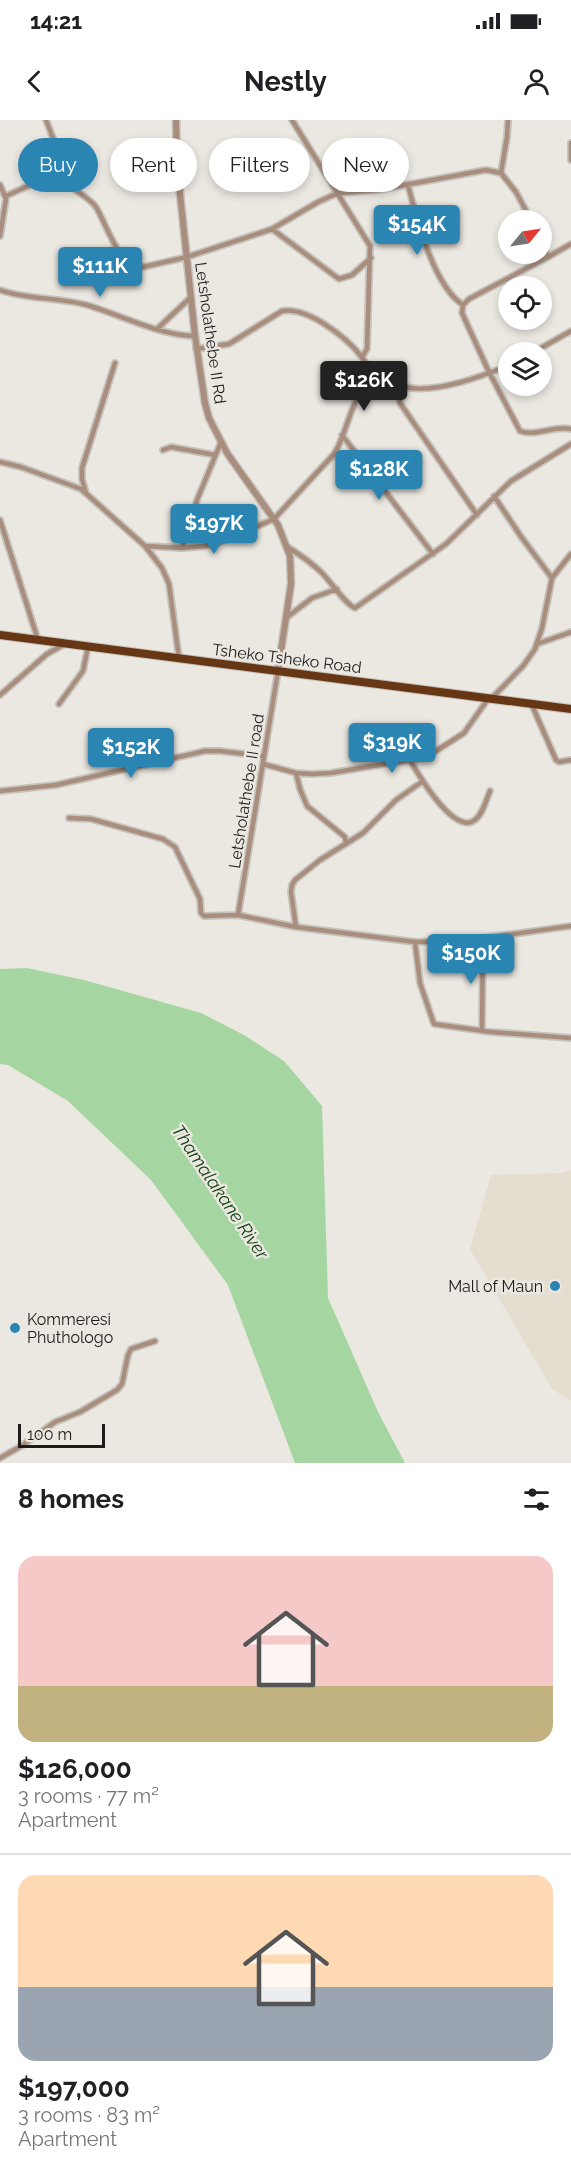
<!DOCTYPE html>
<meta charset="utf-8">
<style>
:root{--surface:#fff;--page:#f2f2f2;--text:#202124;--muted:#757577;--line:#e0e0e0;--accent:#2a85b2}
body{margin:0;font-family:Raleway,sans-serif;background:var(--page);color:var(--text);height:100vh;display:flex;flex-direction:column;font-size:22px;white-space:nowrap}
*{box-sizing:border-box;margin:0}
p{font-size:20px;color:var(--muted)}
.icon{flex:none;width:33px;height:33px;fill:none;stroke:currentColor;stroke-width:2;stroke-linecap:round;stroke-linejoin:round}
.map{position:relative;height:1343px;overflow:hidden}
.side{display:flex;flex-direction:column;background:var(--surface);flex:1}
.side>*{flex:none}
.banner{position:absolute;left:18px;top:18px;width:536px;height:54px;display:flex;gap:12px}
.needle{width:39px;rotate:60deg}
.buttons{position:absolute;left:498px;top:90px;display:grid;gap:12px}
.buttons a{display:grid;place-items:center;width:54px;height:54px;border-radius:50%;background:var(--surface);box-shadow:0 3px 9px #0003;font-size:30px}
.scale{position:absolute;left:18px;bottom:15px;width:87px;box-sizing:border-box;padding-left:6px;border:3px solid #1d1c1a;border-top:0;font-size:16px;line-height:21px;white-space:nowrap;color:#1d1c1a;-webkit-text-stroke:4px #ebe7e1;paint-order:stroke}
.price{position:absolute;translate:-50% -51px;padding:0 14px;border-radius:6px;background:var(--accent);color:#fff;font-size:20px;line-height:39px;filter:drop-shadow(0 2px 3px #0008)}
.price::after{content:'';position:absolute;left:50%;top:36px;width:18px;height:14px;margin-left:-9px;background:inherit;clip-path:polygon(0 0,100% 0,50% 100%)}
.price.selected{background:#222;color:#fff}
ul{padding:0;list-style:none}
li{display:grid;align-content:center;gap:12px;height:318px;padding:0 18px}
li+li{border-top:2px solid var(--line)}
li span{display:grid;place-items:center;height:186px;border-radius:18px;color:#555}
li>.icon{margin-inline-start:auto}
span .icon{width:108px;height:108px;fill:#fffc;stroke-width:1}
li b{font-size:26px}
h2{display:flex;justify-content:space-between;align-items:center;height:72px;padding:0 18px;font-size:26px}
.pill{padding:0 21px;border-radius:27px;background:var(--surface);box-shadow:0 3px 9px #0003;font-size:21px;line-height:54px}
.pill.selected{background:var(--accent);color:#fff}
.status{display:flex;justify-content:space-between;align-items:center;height:42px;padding:0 30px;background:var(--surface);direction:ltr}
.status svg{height:16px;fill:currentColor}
header{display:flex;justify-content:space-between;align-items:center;height:78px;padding:0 18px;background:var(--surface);font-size:27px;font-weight:700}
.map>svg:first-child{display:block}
</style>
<div class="status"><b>14:21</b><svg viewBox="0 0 49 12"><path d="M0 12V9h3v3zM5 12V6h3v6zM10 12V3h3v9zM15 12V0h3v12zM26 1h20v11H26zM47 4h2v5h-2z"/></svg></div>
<header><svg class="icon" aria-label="back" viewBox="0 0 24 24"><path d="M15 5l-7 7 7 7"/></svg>Nestly<svg class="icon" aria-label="person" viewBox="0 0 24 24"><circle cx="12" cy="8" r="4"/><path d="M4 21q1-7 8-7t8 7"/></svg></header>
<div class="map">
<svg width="571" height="1343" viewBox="0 0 571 1343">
<rect width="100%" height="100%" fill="#ebe7e1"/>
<path fill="#e5ded0" d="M571,1050V1281L552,1269L470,1129L491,1055L561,1053Z"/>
<path fill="#a5d6a1" d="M27,848L84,860L201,893L244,915L284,941L322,986L328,1178L379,1294L405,1343H295L228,1165L151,1060L68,981L8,945L0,944V849Z"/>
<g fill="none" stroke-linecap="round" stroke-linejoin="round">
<defs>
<path id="minor" d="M292,0L370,126L367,229L362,237
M571,23V40
M501,53L507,17L508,0
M53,56C65,64 88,76 96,87C106,103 118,144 139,148L187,137L272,109L318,82L338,73L378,70L486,50L501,53L516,72L531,100
M0,65L6,79L0,116
M408,65C417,99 433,165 463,185
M6,76L65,49L46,0
M272,109L339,159L352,155L371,138
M542,123L548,137L469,179L463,185L462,193L489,252L520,311C536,317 554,305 571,309
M548,137L571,124
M0,170C28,180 58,177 87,185C123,196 158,215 195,216
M157,209L190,178
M196,229L229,224L282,191C308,187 346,217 361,236C367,243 370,252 374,261
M534,232L571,211
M398,264L400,283L477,395
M342,315L433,434
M163,330L171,327L215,335
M0,342L21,347L81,369L145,426L162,448L169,464L179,538
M86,373L82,359V348L115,243
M494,376L522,418L552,458
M0,400L38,520
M145,426L182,428L205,426L228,419L274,399L334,334C348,314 350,273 374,261C388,260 398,266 411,268C440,272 482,256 508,246
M286,426C299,434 311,442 322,453C330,461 346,485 355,488L446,424L511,361L571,324
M182,428L197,380L221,322
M286,498L312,478L337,469
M537,524L571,512
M0,575L47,534L63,525
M492,578L523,546L535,529L542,508L552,458L571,434
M531,583L556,640L559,642L571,640
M59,584L83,551L88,527
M410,640C418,654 454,716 475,700C483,694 486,680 490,671
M263,644L296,653L312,654L331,653L420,638L436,631L464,613L488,579
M296,653L300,669L307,686L345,717L346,724
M0,671L56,665L205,631H220L263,636
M69,698L91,699L163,719L175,727L200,779L201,793L204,796L238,795L296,807L415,822L462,821L571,806
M238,795L278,551
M296,807L291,772L292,765L295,760L320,740L363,713L396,680L423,661
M415,822L420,863L434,904L491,912L571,918
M482,911L483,818
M0,1338L23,1325L55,1302L80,1292L117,1270L122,1264L128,1235L131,1229L155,1221"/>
<path id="tertiary" d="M176,0L177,45L195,216L205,283L209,298L227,333L278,405L290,436L291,464L278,551"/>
<path id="trunk" d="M0,515L571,589"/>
</defs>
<use href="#minor" stroke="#c6c2bd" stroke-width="8"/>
<use href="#tertiary" stroke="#c6c2bd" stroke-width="9"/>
<use href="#trunk" stroke="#c6c2bd" stroke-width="10"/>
<use href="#minor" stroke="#a98e7e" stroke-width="4.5"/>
<use href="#tertiary" stroke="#a98e7e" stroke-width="6"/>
<use href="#trunk" stroke="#673614" stroke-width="8"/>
</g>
<g fill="#2a85b2" stroke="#ebe7e1" stroke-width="2">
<circle cx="555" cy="1166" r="6"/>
<circle cx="15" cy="1208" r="6"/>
</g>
<g text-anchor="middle" stroke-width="5" stroke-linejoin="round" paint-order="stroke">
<g font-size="16" fill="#1d1c1a" stroke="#ebe7e1">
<text transform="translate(211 213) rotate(82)" y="6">Letsholathebe II Rd</text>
<text transform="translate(287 538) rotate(7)" y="6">Tsheko Tsheko Road</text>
<text transform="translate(246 671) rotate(-81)" y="6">Letsholathebe II road</text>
</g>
<g font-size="16" fill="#1d1c1a" stroke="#ebe7e1" text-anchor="end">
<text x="543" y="1172">Mall of Maun</text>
<text x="27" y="1205" text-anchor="start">Kommeresi<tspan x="27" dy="18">Phuthologo</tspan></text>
</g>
<g font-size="18" font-style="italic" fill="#124411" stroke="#ebe7e1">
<text transform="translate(220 1072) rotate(56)" y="6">Thamalakane River</text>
</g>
</g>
</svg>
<div class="buttons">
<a><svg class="needle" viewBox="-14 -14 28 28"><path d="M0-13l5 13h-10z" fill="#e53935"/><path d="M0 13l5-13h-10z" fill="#757577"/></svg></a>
<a><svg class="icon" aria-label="locate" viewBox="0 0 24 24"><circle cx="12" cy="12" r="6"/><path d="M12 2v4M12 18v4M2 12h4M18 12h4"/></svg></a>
<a><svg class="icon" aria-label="layers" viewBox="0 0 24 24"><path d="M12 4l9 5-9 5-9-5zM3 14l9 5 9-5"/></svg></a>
</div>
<div class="scale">100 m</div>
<b class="price" style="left:417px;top:136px">$154K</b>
<b class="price" style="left:100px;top:178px">$111K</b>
<b class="price selected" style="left:364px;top:292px">$126K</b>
<b class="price" style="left:379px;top:381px">$128K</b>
<b class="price" style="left:214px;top:435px">$197K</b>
<b class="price" style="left:392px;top:654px">$319K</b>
<b class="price" style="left:131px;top:659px">$152K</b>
<b class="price" style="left:471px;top:865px">$150K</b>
<div class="banner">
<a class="pill selected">Buy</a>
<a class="pill">Rent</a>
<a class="pill">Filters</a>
<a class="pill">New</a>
</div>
</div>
<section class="side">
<h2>8 homes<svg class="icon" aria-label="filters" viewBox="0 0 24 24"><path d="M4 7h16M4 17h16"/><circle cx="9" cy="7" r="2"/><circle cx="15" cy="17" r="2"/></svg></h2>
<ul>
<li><span style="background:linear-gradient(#f6c9c9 70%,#c2b280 0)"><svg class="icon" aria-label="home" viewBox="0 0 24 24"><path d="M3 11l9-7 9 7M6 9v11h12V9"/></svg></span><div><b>$126,000</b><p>3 rooms · 77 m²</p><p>Apartment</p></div></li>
<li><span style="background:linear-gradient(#ffd9b3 60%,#9aa5b1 0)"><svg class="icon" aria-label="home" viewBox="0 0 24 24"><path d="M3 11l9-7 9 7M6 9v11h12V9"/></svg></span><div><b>$197,000</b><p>3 rooms · 83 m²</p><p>Apartment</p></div></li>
</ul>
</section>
